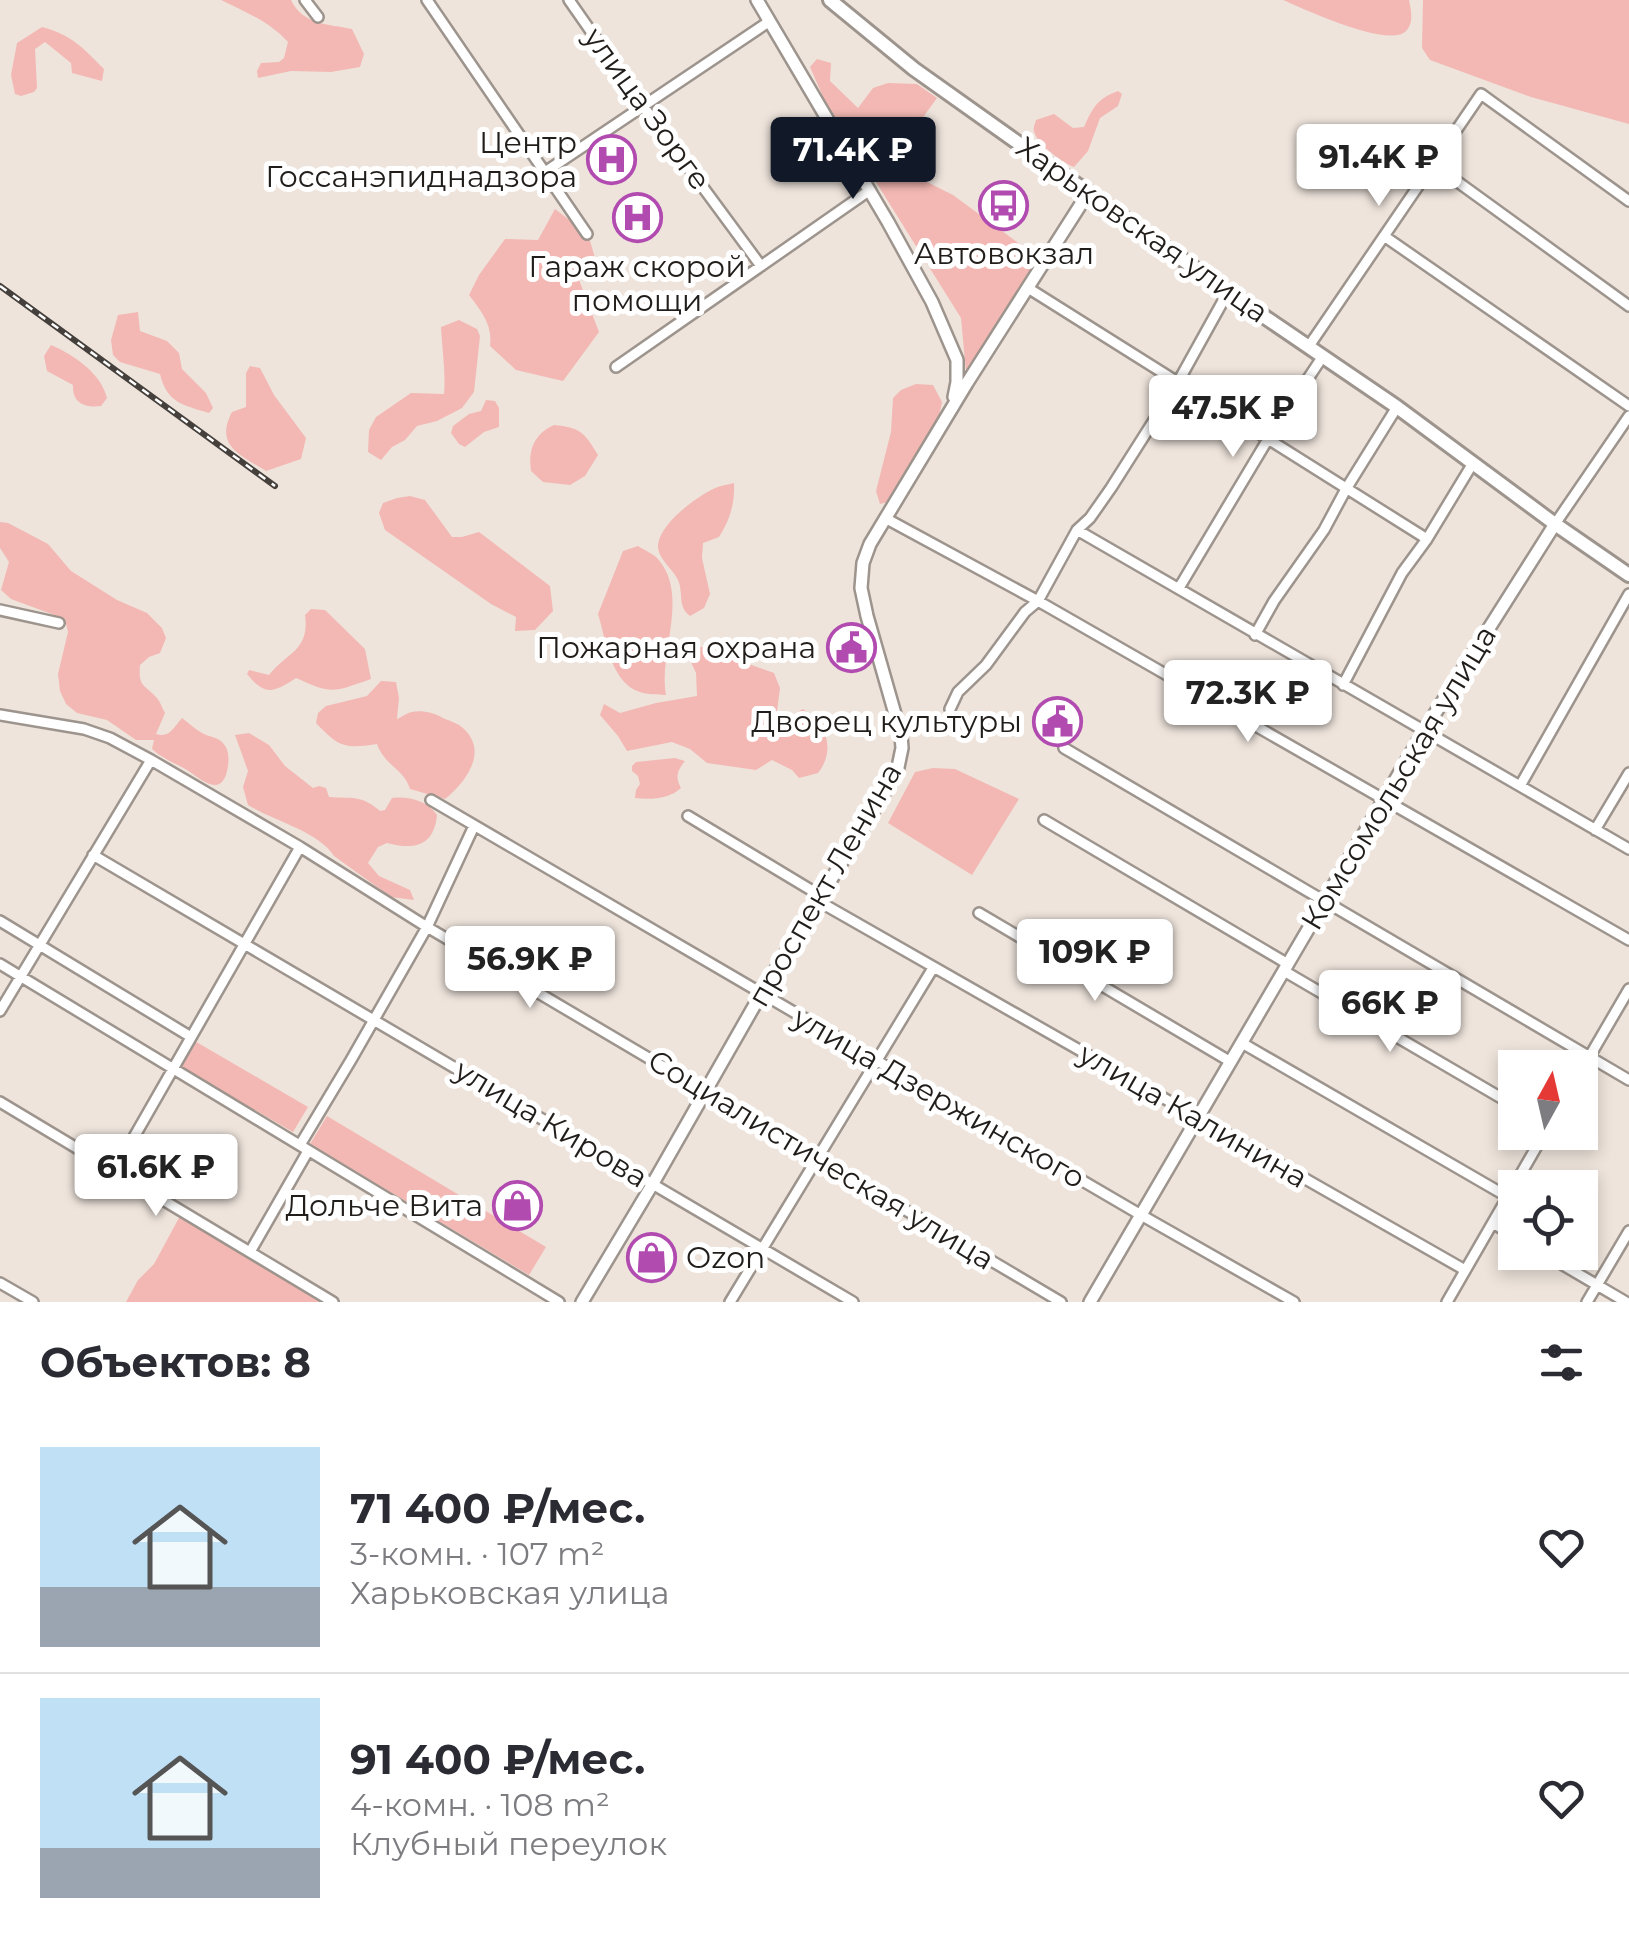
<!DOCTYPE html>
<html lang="ru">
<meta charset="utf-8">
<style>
:root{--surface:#fff;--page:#f2f2f3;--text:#2b2b33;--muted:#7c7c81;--line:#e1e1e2;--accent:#111827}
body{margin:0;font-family:Montserrat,sans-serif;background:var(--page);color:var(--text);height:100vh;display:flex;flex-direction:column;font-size:38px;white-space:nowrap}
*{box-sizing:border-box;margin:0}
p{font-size:32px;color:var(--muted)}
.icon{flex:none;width:55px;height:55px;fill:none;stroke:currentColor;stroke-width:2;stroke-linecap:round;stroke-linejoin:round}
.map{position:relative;height:1302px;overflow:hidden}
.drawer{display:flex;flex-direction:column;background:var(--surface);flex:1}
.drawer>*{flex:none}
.needle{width:65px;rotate:8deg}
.controls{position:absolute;left:1498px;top:1050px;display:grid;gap:20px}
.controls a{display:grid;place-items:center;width:100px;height:100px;border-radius:0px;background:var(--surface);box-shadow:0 5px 15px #0003;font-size:50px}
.price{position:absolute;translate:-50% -85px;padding:0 22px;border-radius:10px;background:#fff;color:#222;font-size:32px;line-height:65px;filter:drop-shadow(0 2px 5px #0008)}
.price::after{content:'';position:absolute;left:50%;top:60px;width:30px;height:22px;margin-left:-15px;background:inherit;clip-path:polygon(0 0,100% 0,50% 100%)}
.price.selected{background:var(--accent);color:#fff}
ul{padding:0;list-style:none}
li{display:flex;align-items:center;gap:30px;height:250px;padding:0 40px}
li+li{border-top:2px solid var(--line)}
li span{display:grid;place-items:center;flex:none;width:280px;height:200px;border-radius:0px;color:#555}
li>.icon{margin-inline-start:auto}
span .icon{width:120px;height:120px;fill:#fffc;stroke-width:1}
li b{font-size:42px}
h2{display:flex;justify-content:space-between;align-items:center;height:120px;padding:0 40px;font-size:42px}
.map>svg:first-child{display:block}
</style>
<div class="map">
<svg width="1629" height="1302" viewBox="0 0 1629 1302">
<rect width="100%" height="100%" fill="#eee4dc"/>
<path fill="#f3b8b3" d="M221,0H291C303,25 328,24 352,29L364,54L360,67L331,72L291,71L258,78L257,71L261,63L279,62L284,58L288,42C269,21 245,12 221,0Z
M1283,0H1409C1411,10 1414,23 1406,31C1389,49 1304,9 1283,0Z
M1423,0H1629V124L1531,97L1430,60L1422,48Z
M42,27C72,35 83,48 104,69L102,81L72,73L71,63L45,42L35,49L37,88L34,92L21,96L15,94L11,75L17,43Z
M817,59L831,63L830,81L858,108L873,88L888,83L917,84L937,98L893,159L921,179L953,195L1044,262L967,383L961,318L824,99L810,67Z
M1118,91L1122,94L1118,106L1100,118L1088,151L1074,167C1065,164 1040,146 1036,136C1032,129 1034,127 1036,120L1054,114L1073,128L1084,127C1093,107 1097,99 1118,91Z
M555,209L588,234L595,258L579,280L599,332L563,381L516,370L490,346C493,325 481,311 469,295L479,275L505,239L538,240Z
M138,312L140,331L167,341L179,353L182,369L206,393L213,408L209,413C183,405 167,403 160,374L120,362L113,355L111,340L118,315Z
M459,320L477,329L480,336L474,392L462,408L437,421L417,426L405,440L392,447L381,460L368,452L369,430L376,417L411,393L444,394C446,373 442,349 441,327Z
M51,345C74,355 101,373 107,398L101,406C85,408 72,403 73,385L47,371L44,356Z
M250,366L260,368L274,395L306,438L301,459L266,471C241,455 214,446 232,412L246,407V373Z
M916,384L933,385L942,402L939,417L888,502L880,504L876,491L891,432L893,398L901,390Z
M486,400L495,401L499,408V427L484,432L465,447L459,444L451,433L453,426L469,414L481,411Z
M554,425C580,427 585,433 598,455L585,476L570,485L543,482L531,471C528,450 534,434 554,425Z
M734,483C735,503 730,520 719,537L703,543L702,558L710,594L704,608L690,616C677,606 684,594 678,580C673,569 659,560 658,547C658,525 694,499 711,490C718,486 726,485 734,483Z
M410,496L425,500L452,537H462L479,532L550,586L553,611L535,630L515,631L516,617L491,604L385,530L379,513L383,503L397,498Z
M0,522L8,523L48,544L71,571L117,600L147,613L162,628L166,638L160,653L149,657L140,665C138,688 145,684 157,698C161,703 162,708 165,713L156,734C170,738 173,728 182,718C189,723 195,729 202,733C209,737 218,737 223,743C229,750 229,758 228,766C223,800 202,780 187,770C175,763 163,759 152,749L154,740H136L107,720L77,713L66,704L60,691L58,674L68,632L65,619L11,599L1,590L9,562L0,548Z
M638,546C644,550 654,554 658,559C690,596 658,653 666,695C657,694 648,695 640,692C611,683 606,640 598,614L623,551Z
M311,609L325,610L365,649L371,679C333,692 333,695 296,678C273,693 265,696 247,674L249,670L269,675C286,653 310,651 305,615Z
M702,647L774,673L780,688L776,719L787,718L803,709C827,724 836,750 818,773L799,778L792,770L772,760L756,770L707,763L690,749L672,742L627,751L618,736L600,715L604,704L620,713L656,703L697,696L696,673L685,649Z
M381,681L396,682L399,698L397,719C402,717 406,713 412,712C421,710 435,713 443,718C450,721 460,724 465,730C488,753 465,783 445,799L410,789C404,769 384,765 377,744C344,749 339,747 316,723L318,713L326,706L367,696Z
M249,733L269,745L285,766L313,788L319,786L326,788L329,797C353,799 360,794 380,811L385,810L392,798C408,796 428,801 437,815C434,847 413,850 387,843L378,847L368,863L379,876L410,890L414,900L391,897L334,856C318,831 273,821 248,805L243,787L248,771L235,735Z
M675,758L685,761C677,771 675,777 681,788C669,799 651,800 635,798L636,790L640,784L638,776L632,771V766L636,762Z
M933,768L955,769L1019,799L972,875L888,823L915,772Z
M193,1040L308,1107L293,1132L178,1066Z
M327,1116L546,1247L529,1275L310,1144Z
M180,1216L191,1221L326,1302H126L138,1280L154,1264Z"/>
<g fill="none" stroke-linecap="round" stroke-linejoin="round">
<defs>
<path id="minor" d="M305,0L318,17
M427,0L587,234
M569,0L643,106L761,266
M1433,164L1629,306
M545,172L770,21
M1384,236L1629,406
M1028,288L1427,539
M1309,346L1481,94L1629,201
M616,367L870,190
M885,518L1038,601L1629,940
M1555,524L1629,416
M1077,530L1629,849
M1179,588L1268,439L1323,356
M0,610L59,623
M1255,635L1274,601L1324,530L1346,489L1397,407
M1343,685L1402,573L1427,539L1473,463
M950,709L958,692L986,665L1025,612L1038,601L1077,530L1090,518L1111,488L1177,384L1228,292
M0,715L84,729L110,738L151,760L300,847L427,927L1061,1302
M1064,748L1629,1080
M1520,786L1629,594
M431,800L1141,1215L1294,1302
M688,816L821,896
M1044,820L1288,964
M1595,830L1629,773
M93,855L853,1302
M818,901L1465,1270
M979,913L1231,1062
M0,921L191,1037
M0,964L559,1302
M1284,971L1515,1106
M0,1011L151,760
M1242,1043L1508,1197
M1580,1073L1629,989
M0,1102L333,1302
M300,1145L351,1060L427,927L474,826
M114,1172L300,847
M1493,1223L1515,1237
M250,1252L308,1151
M1541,1252L1626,1302
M0,1283L33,1302
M730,1302L933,968
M1447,1302L1545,1132
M1587,1302L1629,1231"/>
<path id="major" d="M757,0L888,222L932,302L957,360V382L954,397
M582,1302L652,1185L761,994L897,772L902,748L901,735L867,616L861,588L863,563L870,544L967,383L1088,193
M1090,1302L1424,731L1555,524"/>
<path id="highway" d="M830,0L914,69L1228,292L1397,407L1555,524L1629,575"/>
</defs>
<use href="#minor" stroke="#9d948d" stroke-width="14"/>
<use href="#major" stroke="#9d948d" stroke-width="16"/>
<use href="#highway" stroke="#9d948d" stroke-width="18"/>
<use href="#minor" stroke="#fff" stroke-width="9"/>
<use href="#major" stroke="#fff" stroke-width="11"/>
<use href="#highway" stroke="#fff" stroke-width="12"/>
<defs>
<path id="rail" d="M0,286L275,486"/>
</defs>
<use href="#rail" stroke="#45403c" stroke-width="6"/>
<use href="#rail" stroke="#fff" stroke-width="2.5" stroke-dasharray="8" stroke-linecap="butt"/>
</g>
<defs>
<symbol id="hospital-ring" viewBox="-11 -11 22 22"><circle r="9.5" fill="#fff" stroke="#b14bb0" stroke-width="1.5"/><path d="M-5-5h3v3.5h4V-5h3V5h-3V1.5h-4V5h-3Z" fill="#b14bb0"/></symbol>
<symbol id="bus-ring" viewBox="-11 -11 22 22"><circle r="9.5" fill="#fff" stroke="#b14bb0" stroke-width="1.5"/><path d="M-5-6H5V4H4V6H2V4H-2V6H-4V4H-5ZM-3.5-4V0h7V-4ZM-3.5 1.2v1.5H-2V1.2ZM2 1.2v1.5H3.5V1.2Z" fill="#b14bb0"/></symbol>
<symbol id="civic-ring" viewBox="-11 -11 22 22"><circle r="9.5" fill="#fff" stroke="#b14bb0" stroke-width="1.5"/><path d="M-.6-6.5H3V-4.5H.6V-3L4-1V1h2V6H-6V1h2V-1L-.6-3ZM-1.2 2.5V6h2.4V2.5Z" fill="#b14bb0"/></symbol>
<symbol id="shop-ring" viewBox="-11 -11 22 22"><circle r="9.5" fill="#fff" stroke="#b14bb0" stroke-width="1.5"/><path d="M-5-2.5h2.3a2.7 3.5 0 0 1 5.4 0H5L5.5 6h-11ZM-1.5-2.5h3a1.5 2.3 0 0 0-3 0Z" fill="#b14bb0"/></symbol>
</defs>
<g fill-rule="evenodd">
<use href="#hospital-ring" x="584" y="132" width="55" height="55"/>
<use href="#bus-ring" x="976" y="178" width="55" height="55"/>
<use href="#hospital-ring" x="610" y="190" width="55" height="55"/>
<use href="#civic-ring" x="824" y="620" width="55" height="55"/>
<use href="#civic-ring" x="1030" y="694" width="55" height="55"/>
<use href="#shop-ring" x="490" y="1178" width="55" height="55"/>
<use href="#shop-ring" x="624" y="1230" width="55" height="55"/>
</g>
<g text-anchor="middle" stroke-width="10" stroke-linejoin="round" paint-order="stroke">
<g font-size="30" fill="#211d1a" stroke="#fff">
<text transform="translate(647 109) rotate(54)" y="10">улица Зорге</text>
<text transform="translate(1142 230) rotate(35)" y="10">Харьковская улица</text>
<text transform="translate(1399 778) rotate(-59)" y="10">Комсомольская улица</text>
<text transform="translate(825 885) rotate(-60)" y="10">проспект Ленина</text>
<text transform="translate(939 1098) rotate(30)" y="10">улица Дзержинского</text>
<text transform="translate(1193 1116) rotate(30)" y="10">улица Калинина</text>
<text transform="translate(551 1124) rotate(31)" y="10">улица Кирова</text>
<text transform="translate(821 1160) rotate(31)" y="10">Социалистическая улица</text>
</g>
<g font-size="30" fill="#211d1a" stroke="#fff" text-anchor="end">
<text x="577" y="153">Центр<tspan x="577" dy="34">Госсанэпиднадзора</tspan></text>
<text x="1004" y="264" text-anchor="middle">Автовокзал</text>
<text x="637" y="277" text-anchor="middle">Гараж скорой<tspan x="637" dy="34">помощи</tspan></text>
<text x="816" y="658">Пожарная охрана</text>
<text x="1022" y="732">Дворец культуры</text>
<text x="483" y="1216">Дольче Вита</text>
<text x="686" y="1268" text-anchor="start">Ozon</text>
</g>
</g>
</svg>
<div class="controls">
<a><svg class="needle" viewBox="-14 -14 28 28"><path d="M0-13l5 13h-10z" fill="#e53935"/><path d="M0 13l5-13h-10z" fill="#7c7c81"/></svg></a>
<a><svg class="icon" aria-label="locate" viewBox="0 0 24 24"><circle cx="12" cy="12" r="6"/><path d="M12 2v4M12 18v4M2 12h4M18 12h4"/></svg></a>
</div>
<b class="price selected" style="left:853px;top:202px">71.4K ₽</b>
<b class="price" style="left:1379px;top:209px">91.4K ₽</b>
<b class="price" style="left:1233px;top:460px">47.5K ₽</b>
<b class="price" style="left:1248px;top:745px">72.3K ₽</b>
<b class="price" style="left:1095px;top:1004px">109K ₽</b>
<b class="price" style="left:530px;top:1011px">56.9K ₽</b>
<b class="price" style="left:1390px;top:1055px">66K ₽</b>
<b class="price" style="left:156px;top:1219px">61.6K ₽</b>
</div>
<section class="drawer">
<h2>Объектов: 8<svg class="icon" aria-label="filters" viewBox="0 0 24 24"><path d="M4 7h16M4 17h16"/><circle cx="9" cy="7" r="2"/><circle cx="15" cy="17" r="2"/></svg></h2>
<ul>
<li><span style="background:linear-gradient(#bfe0f5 70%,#9aa5b1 0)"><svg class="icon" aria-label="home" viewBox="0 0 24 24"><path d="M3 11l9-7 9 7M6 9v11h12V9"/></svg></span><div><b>71 400 ₽/мес.</b><p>3-комн. · 107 m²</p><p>Харьковская улица</p></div><svg class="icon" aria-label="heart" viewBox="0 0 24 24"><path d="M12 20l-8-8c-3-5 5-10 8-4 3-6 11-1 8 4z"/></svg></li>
<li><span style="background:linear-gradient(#bfe0f5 75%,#9aa5b1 0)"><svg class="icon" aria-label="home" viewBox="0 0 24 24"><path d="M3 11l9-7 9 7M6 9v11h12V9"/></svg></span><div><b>91 400 ₽/мес.</b><p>4-комн. · 108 m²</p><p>Клубный переулок</p></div><svg class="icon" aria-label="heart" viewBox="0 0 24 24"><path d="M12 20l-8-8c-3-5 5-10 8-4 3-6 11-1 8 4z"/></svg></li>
</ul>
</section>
